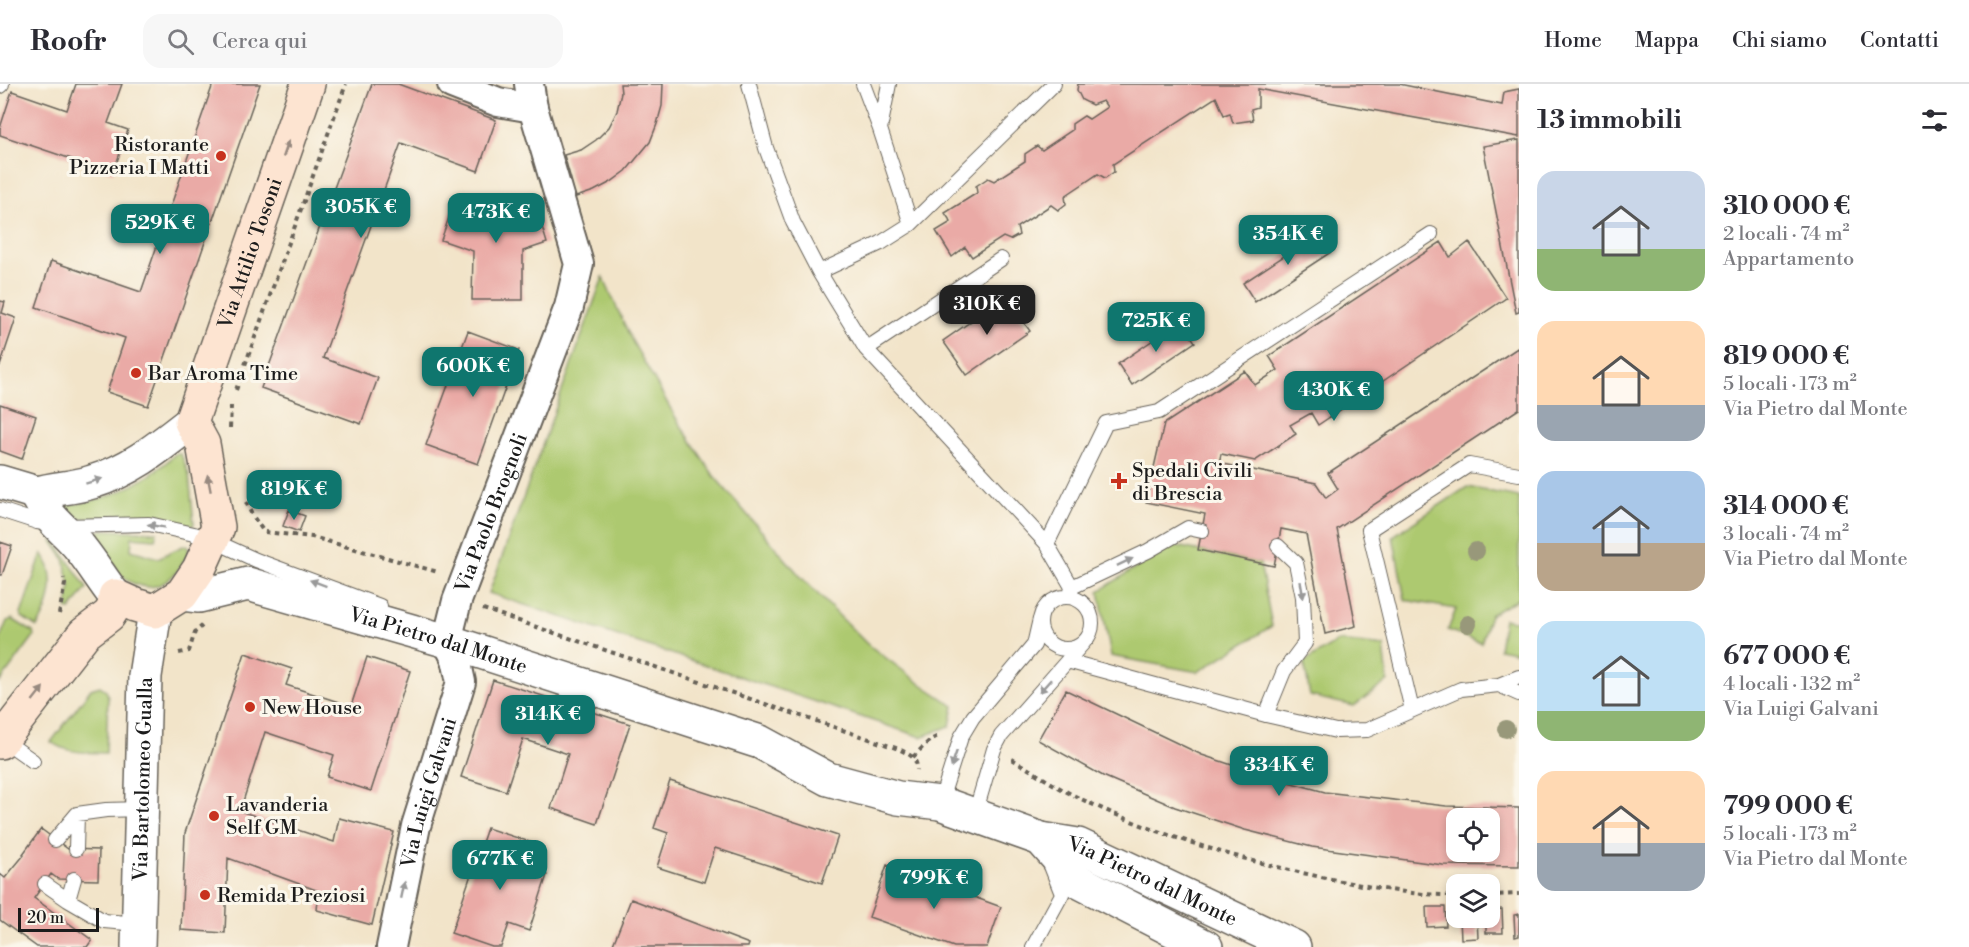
<!DOCTYPE html>
<html lang="it">
<meta charset="utf-8">
<style>
:root{--surface:#fff;--page:#f7f7f7;--text:#2b2b33;--muted:#7c7c81;--line:#e1e1e2;--accent:#0f766e}
body{margin:0;font-family:"Libre Bodoni",serif;background:var(--page);color:var(--text);height:100vh;display:flex;flex-direction:column;font-size:22px;white-space:nowrap}
*{box-sizing:border-box;margin:0}
p{font-size:20px;color:var(--muted)}
.icon{flex:none;width:33px;height:33px;fill:none;stroke:currentColor;stroke-width:2;stroke-linecap:round;stroke-linejoin:round}
.map{position:relative;flex:1;overflow:hidden}
.details{display:flex;flex-direction:column;background:var(--surface);width:450px}
.details>*{flex:none}
.buttons{position:absolute;left:1446px;top:724px;display:grid;gap:12px}
.buttons a{display:grid;place-items:center;width:54px;height:54px;border-radius:12px;background:var(--surface);box-shadow:0 3px 9px #0003;font-size:30px}
.scale{position:absolute;left:18px;bottom:15px;width:81px;box-sizing:border-box;padding-left:6px;border:3px solid #1c1c1c;border-top:0;font-size:16px;line-height:21px;white-space:nowrap;color:#1c1c1c;-webkit-text-stroke:4px #fbf7ec;paint-order:stroke}
.price{position:absolute;translate:-50% -51px;padding:0 14px;border-radius:12px;background:var(--accent);color:#fff;font-size:20px;line-height:39px;filter:drop-shadow(0 2px 3px #0008)}
.price::after{content:'';position:absolute;left:50%;top:36px;width:18px;height:14px;margin-left:-9px;background:inherit;clip-path:polygon(0 0,100% 0,50% 100%)}
.price.selected{background:#222;color:#fff}
ul{padding:0;list-style:none}
li{display:flex;align-items:center;gap:18px;height:150px;padding:0 18px}
li span{display:grid;place-items:center;flex:none;width:168px;height:120px;border-radius:18px;color:#555}
li>.icon{margin-inline-start:auto}
span .icon{width:72px;height:72px;fill:#fffc;stroke-width:1}
li b{font-size:26px}
h2{display:flex;justify-content:space-between;align-items:center;height:72px;padding:0 18px;font-size:26px}
header{display:flex;align-items:center;gap:36px;box-sizing:border-box;height:84px;padding:0 30px;background:var(--surface);border-bottom:2px solid var(--line)}
header strong{font-size:28px}
nav{display:flex;gap:33px;margin-inline-start:auto;font-size:21px}
.search{width:420px;height:54px;background:var(--page);display:flex;align-items:center;gap:15px;box-sizing:border-box;padding:0 21px;border-radius:18px;color:var(--muted);font-size:22px}
main{display:flex;flex:1;min-height:0}
.map>svg:first-child{display:block}
</style>
<header>
<strong>Roofr</strong>
<div class="search"><svg class="icon" aria-label="search" viewBox="0 0 24 24"><circle cx="10" cy="10" r="6"/><path d="M15 15l6 6"/></svg>Cerca qui</div>
<nav><a>Home</a><a>Mappa</a><a>Chi siamo</a><a>Contatti</a></nav>
</header>
<main>
<div class="map">
<svg width="1519" height="863" viewBox="0 0 1519 863">
<rect width="100%" height="100%" fill="#fbf7ec"/>
<filter id="ink" filterUnits="userSpaceOnUse"><feTurbulence type="fractalNoise" baseFrequency=".0167" numOctaves="2"/><feDisplacementMap in="SourceGraphic" scale="12" xChannelSelector="R" yChannelSelector="G"/><feConvolveMatrix kernelMatrix="1 2 1 2 8 2 1 2 1" color-interpolation-filters="sRGB"/></filter>
<filter id="wash" filterUnits="userSpaceOnUse"><feTurbulence type="fractalNoise" baseFrequency=".008" numOctaves="4" result="noise"/><feDisplacementMap in="SourceGraphic" scale="24" xChannelSelector="R" yChannelSelector="G"/><feGaussianBlur stdDeviation="1.35" result="paint"/><feColorMatrix in="noise" values="0 0 0 0 0 0 0 0 0 0 0 0 0 0 0 0 0 1.4 0 .05"/><feComposite in="paint" operator="in"/></filter>
<g filter="url(#wash)">
<rect width="100%" height="100%" fill="#f2e4c9"/>
<path fill="#adc970" stroke="#647246" stroke-width="1.5" d="M603,193L631,255L676,334L714,392L801,493L866,559L921,600L954,622L950,642L921,653L489,509Z
M175,370H181L189,391L194,440L192,442L149,433L66,435L48,420C59,419 70,421 81,419C116,413 151,395 175,370Z
M1467,403L1519,413V514L1490,531L1481,559L1448,546L1456,525L1405,516L1393,452Z
M101,446L157,448L155,455L132,453L131,466L158,474L183,462H187L189,466C181,488 161,511 135,500C130,498 123,494 120,490C113,481 103,459 97,448Z
M54,456L87,504L70,526L67,525L70,501L64,475L52,457Z
M1171,461L1260,479L1272,542L1198,588L1111,572L1099,507Z
M42,469C58,491 51,522 37,543L22,533L21,530Z
M12,535L33,548L34,552L0,598V554L7,537Z
M1504,535L1519,538V569L1499,565Z
M1338,557L1384,562L1388,597L1354,622L1310,612L1304,578Z
M100,602L106,606L108,612L106,669C89,669 66,669 51,658L91,605Z"/>
<g id="blocks">
<path fill="#eaaaa6" fill-rule="evenodd" d="M76,0H122L108,39L128,46L113,89L0,51V44L12,7L67,26Z
M213,0H260L148,322L107,308L125,254L36,223L51,177L141,208Z
M372,0H398L496,36L478,87L401,59L323,274L378,294L361,340L261,304Z
M620,0H663L662,22L657,40L650,58L626,87L611,98L594,107L576,113L564,71L581,66L596,56L609,43L617,27L621,9Z
M1078,0H1399L1502,21L1504,8L1519,5V53L1258,5V23L1251,25L1253,36L1233,39L1230,29L1224,31L1216,13L1113,80L1114,88L1105,94L1098,90L1065,112L1066,120L1058,126L1051,121L1017,143L1019,151L1010,156L1003,153L972,173L965,163L952,173L936,147L951,138L945,129L977,109L976,102L988,94L994,97L1025,77V70L1037,62L1042,66L1072,46V40L1084,32L1089,35L1107,23L1103,17L1092,21L1082,16L1077,6Z
M1519,56V228L1516,229L1483,62Z
M457,111L496,124L533,113L547,159L523,167V216H472L473,167L441,156Z
M1322,147L1334,166L1255,218L1243,199Z
M1441,158L1450,173L1469,158L1506,214L1318,341L1311,329L1290,341L1296,350L1255,377L1221,370L1219,379L1316,399L1326,414L1338,405L1328,389L1519,263V325L1337,445L1356,542L1325,550L1306,450L1281,445L1274,482L1198,466L1205,430L1146,418L1164,340L1245,287L1255,301L1278,286L1269,272Z
M1006,213L1030,247L967,291L943,257Z
M0,217L5,218L2,229L16,234L0,282Z
M1181,237L1195,258L1132,301L1118,280Z
M468,247L519,266L478,380L426,361Z
M0,320L36,332L22,375L0,367Z
M289,426L305,432L299,448L283,442Z
M0,458L12,462L2,491H0Z
M245,569L292,585L286,601L351,622L367,573L410,587L371,707L327,693L334,671L265,648L240,727L334,758L339,734L394,748L372,841L317,826L319,807L228,774L225,849L181,846L185,749Z
M493,596L630,640L597,740L551,724L568,670L523,655L506,707L461,693Z
M1066,606L1202,671L1262,691L1325,708L1446,722L1519,724V782L1443,781L1312,763L1245,746L1175,723L1103,692L1038,656ZM1456,735H1490V768H1456Z
M670,697L838,752L822,799L715,764L704,798L657,783L668,749L654,744Z
M487,744L536,760L528,784L547,791L529,847L509,840L501,863H492L451,849Z
M41,745L68,765L99,766L98,796L58,795L51,790L34,814L92,856L87,863H37L0,836V790L5,794L24,771L23,770Z
M887,781L1001,823L987,863H954L869,833Z
M631,815L749,860L748,863H612Z
M1426,823H1445L1446,842L1427,843Z
M1502,825L1503,849H1486V834H1490V826Z
M1519,830V852L1515,853L1514,831Z
M1460,834H1477L1478,854L1461,855Z"/>
</g>
</g>
<g filter="url(#ink)">
<use href="#blocks" fill-opacity="0" stroke="#676259" stroke-width="1.5"/>
<g fill="none" stroke-linecap="round" stroke-linejoin="round">
<defs>
<path id="service" d="M749,0L766,64L793,138L819,188L866,265L1047,460L1072,503L1070,513
M863,0L880,45L911,140
M0,2L2,0
M880,45L889,0
M819,188L881,159L911,140L1054,0
M866,265L1001,175
M0,426L37,438L65,442L149,440L194,450L212,456L256,476L380,522
M1047,460L1106,339L1159,328L1431,150
M1072,503L1148,467L1188,444L1202,447
M1040 539a26 26 0 1 1 52 0a26 26 0 1 1-52 0Z
M1067,577L1266,631L1336,647L1367,646L1461,605L1499,601L1519,593
M1499,601L1519,610
M1412,626L1369,446L1469,381L1519,390
M1266,631L1284,587L1305,559L1303,513L1296,479L1278,462
M2,655L33,677
M940,719L961,653L973,633L1034,561L1040,535
M975,730L994,665L1001,652L1084,558
M55,756L77,730
M76,765L77,730L106,726L141,725
M74,795L68,816L104,837L138,840
M45,800L68,816
M1033,863L1062,810L1051,782"/>
<g id="minor">
<path d="M452,0L498,18L533,24"/>
<path id="s1" d="M391,863L416,742L461,598L456,575L447,557L457,517L569,223L579,180L533,24L529,0"/>
</g>
<g id="tertiary">
<path d="M0,398L37,409"/>
<path d="M37,409C55,404 74,404 92,398C131,386 159,363 191,338"/>
<path d="M37,409C47,437 65,444 81,465C93,480 103,497 115,512"/>
<path id="s2" d="M182,510L199,512L248,500L447,557L760,658L828,695L898,714L940,719L1041,755L1078,761L1294,863"/>
<path d="M1041,755L1078,797L1206,863"/>
<path id="s3" d="M138,863L145,592L155,527"/>
</g>
<g id="secondary">
<path id="s4" d="M0,658L84,550L109,531L114,523L115,512L135,521L155,527L182,510L199,485L218,443L203,360L191,338L308,0"/>
</g>
</defs>
<use href="#service" stroke="#676259" stroke-width="16"/>
<use href="#minor" stroke="#676259" stroke-width="32"/>
<use href="#tertiary" stroke="#676259" stroke-width="36"/>
<use href="#secondary" stroke="#676259" stroke-width="36"/>
<path stroke="#676259" stroke-width="4" stroke-dasharray="4.5 4.5" stroke-linecap="butt" d="M236,306L346,0
M230,344L231,322
M246,418L252,431L264,448L312,453L438,488
M483,525L896,664C907,669 918,673 917,686
M59,530L65,500L64,494
M179,569L189,567L195,548L202,542
M913,673L930,656L940,651
M1012,675C1034,688 1056,703 1079,714C1156,751 1237,775 1321,793C1366,802 1411,812 1456,811
M1490,811L1519,810"/>
<use href="#service" stroke="#fff" stroke-width="14"/>
<use href="#minor" stroke="#fff" stroke-width="28"/>
<use href="#tertiary" stroke="#fff" stroke-width="33"/>
<use href="#secondary" stroke="#fde4d1" stroke-width="33"/>
</g>
<g fill="#98987a">
<circle cx="1476" cy="467" r="9"/>
<circle cx="1468" cy="540" r="9"/>
<circle cx="1506" cy="645" r="9"/>
</g>
<defs><path id="oneway-solid" d="M-6-.8H1V-3.2L6.5 0L1 3.2V.8H-6Z" transform="scale(1.5)"/></defs>
<g fill="#988a80">
<use href="#oneway-solid" transform="translate(286 65) rotate(-71)"/>
<use href="#oneway-solid" transform="translate(209 399) rotate(-101)"/>
<use href="#oneway-solid" transform="translate(38 610) rotate(-52)"/>
</g>
<g fill="#999">
<use href="#oneway-solid" transform="translate(94 397) rotate(-17)"/>
<use href="#oneway-solid" transform="translate(156 442) rotate(-170)"/>
<use href="#oneway-solid" transform="translate(1125 478) rotate(-25)"/>
<use href="#oneway-solid" transform="translate(318 499) rotate(-160)"/>
<use href="#oneway-solid" transform="translate(1302 506) rotate(80)"/>
<use href="#oneway-solid" transform="translate(1045 602) rotate(132)"/>
<use href="#oneway-solid" transform="translate(954 675) rotate(109)"/>
<use href="#oneway-solid" transform="translate(403 806) rotate(-78)"/>
</g>
</g>
<g fill="#c8321e" stroke="#fbf7ec" stroke-width="2">
<circle cx="221" cy="72" r="6"/>
<circle cx="136" cy="289" r="6"/>
<path d="M1116 388h6v6h6v6h-6v6h-6v-6h-6v-6h6z"/>
<circle cx="250" cy="623" r="6"/>
<circle cx="214" cy="732" r="6"/>
<circle cx="205" cy="811" r="6"/>
</g>
<g text-anchor="middle" stroke-width="6" stroke-linejoin="round" paint-order="stroke">
<g font-size="20" fill="#1c1c1c" stroke="#fbf7ec" text-anchor="start">
<text x="209" y="67" text-anchor="end">Ristorante<tspan x="209" dy="23">Pizzeria I Matti</tspan></text>
<text x="148" y="296">Bar Aroma Time</text>
<text x="1132" y="393">Spedali Civili<tspan x="1132" dy="23">di Brescia</tspan></text>
<text x="262" y="630">New House</text>
<text x="226" y="727">Lavanderia<tspan x="226" dy="23">Self GM</tspan></text>
<text x="217" y="818">Remida Preziosi</text>
</g>
<g font-size="20" fill="#1c1c1c" stroke="#fbf7ec">
<text dy="7" stroke="none"><textPath href="#s4" startOffset="628">Via Attilio Tosoni</textPath></text>
<text dy="7" stroke="none"><textPath href="#s1" startOffset="454">Via Paolo Brognoli</textPath></text>
<text dy="7" stroke="none"><textPath href="#s2" startOffset="266">Via Pietro dal Monte</textPath></text>
<text dy="7" stroke="none"><textPath href="#s3" startOffset="168">Via Bartolomeo Gualla</textPath></text>
<text dy="7" stroke="none"><textPath href="#s1" startOffset="159">Via Luigi Galvani</textPath></text>
<text dy="7" stroke="none"><textPath href="#s2" startOffset="1023">Via Pietro dal Monte</textPath></text>
</g>
</g>
</svg>
<div class="buttons">
<a><svg class="icon" aria-label="locate" viewBox="0 0 24 24"><circle cx="12" cy="12" r="6"/><path d="M12 2v4M12 18v4M2 12h4M18 12h4"/></svg></a>
<a><svg class="icon" aria-label="layers" viewBox="0 0 24 24"><path d="M12 4l9 5-9 5-9-5zM3 14l9 5 9-5"/></svg></a>
</div>
<div class="scale">20 m</div>
<b class="price" style="left:361px;top:155px">305K €</b>
<b class="price" style="left:496px;top:160px">473K €</b>
<b class="price" style="left:160px;top:171px">529K €</b>
<b class="price" style="left:1288px;top:182px">354K €</b>
<b class="price selected" style="left:987px;top:252px">310K €</b>
<b class="price" style="left:1156px;top:269px">725K €</b>
<b class="price" style="left:473px;top:314px">600K €</b>
<b class="price" style="left:1334px;top:338px">430K €</b>
<b class="price" style="left:294px;top:437px">819K €</b>
<b class="price" style="left:548px;top:662px">314K €</b>
<b class="price" style="left:1279px;top:713px">334K €</b>
<b class="price" style="left:500px;top:807px">677K €</b>
<b class="price" style="left:934px;top:826px">799K €</b>
</div>
<section class="details">
<h2>13 immobili<svg class="icon" aria-label="filters" viewBox="0 0 24 24"><path d="M4 7h16M4 17h16"/><circle cx="9" cy="7" r="2"/><circle cx="15" cy="17" r="2"/></svg></h2>
<ul>
<li><span style="background:linear-gradient(#c9d6e8 65%,#8fb573 0)"><svg class="icon" aria-label="home" viewBox="0 0 24 24"><path d="M3 11l9-7 9 7M6 9v11h12V9"/></svg></span><div><b>310 000 €</b><p>2 locali · 74 m²</p><p>Appartamento</p></div></li>
<li><span style="background:linear-gradient(#ffd9b3 70%,#9aa5b1 0)"><svg class="icon" aria-label="home" viewBox="0 0 24 24"><path d="M3 11l9-7 9 7M6 9v11h12V9"/></svg></span><div><b>819 000 €</b><p>5 locali · 173 m²</p><p>Via Pietro dal Monte</p></div></li>
<li><span style="background:linear-gradient(#a9c7e8 60%,#b9a48a 0)"><svg class="icon" aria-label="home" viewBox="0 0 24 24"><path d="M3 11l9-7 9 7M6 9v11h12V9"/></svg></span><div><b>314 000 €</b><p>3 locali · 74 m²</p><p>Via Pietro dal Monte</p></div></li>
<li><span style="background:linear-gradient(#bfe0f5 75%,#8fb573 0)"><svg class="icon" aria-label="home" viewBox="0 0 24 24"><path d="M3 11l9-7 9 7M6 9v11h12V9"/></svg></span><div><b>677 000 €</b><p>4 locali · 132 m²</p><p>Via Luigi Galvani</p></div></li>
<li><span style="background:linear-gradient(#ffd9b3 60%,#9aa5b1 0)"><svg class="icon" aria-label="home" viewBox="0 0 24 24"><path d="M3 11l9-7 9 7M6 9v11h12V9"/></svg></span><div><b>799 000 €</b><p>5 locali · 173 m²</p><p>Via Pietro dal Monte</p></div></li>
</ul>
</section>
</main>
